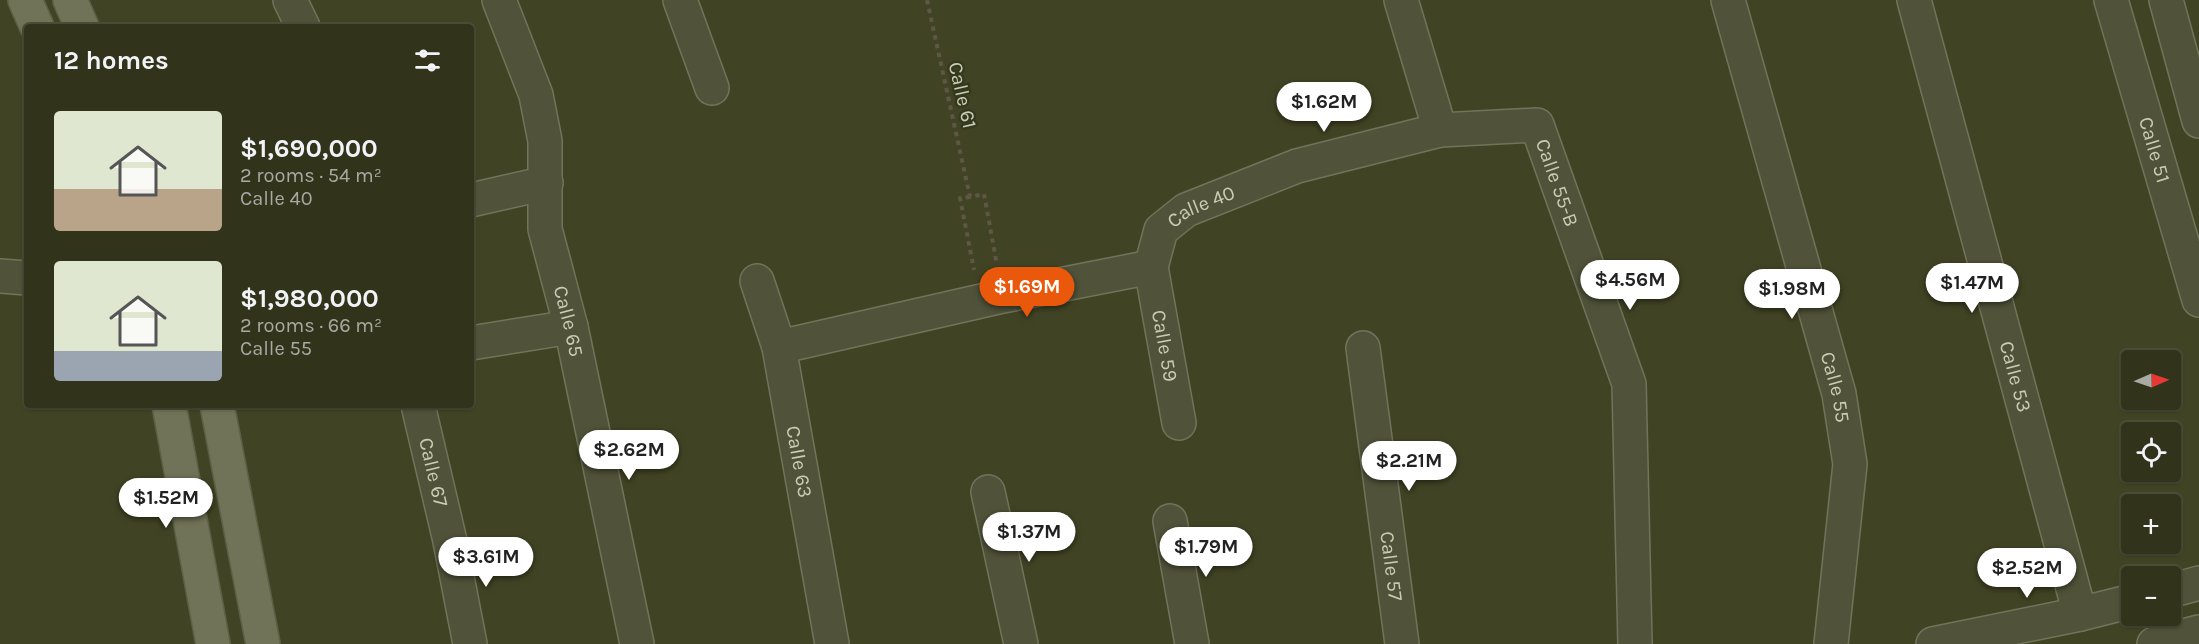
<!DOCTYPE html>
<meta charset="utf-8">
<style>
:root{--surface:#31331b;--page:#393b24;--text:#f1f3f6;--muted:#a8aaa3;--line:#4c4e3a;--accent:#ea580c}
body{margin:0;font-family:Karla,sans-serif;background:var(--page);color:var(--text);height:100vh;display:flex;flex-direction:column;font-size:22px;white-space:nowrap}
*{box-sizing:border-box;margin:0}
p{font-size:20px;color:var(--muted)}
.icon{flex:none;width:33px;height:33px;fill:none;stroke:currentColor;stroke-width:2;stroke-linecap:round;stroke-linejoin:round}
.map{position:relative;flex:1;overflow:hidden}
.panel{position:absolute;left:24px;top:24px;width:450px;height:384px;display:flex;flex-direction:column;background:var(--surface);border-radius:6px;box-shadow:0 2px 4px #0004,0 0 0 2px var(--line)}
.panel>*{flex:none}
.needle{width:39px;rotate:88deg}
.tools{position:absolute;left:2121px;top:350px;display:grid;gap:12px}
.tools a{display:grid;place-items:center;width:60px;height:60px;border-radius:6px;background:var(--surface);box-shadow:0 2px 4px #0004,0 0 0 2px var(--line);font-size:30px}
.price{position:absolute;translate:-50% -51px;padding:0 14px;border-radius:21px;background:#fff;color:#222;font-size:20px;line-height:39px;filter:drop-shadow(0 2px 3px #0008)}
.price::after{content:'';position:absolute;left:50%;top:36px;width:18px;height:14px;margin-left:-9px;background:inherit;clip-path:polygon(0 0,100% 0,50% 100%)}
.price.active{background:var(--accent);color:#fff}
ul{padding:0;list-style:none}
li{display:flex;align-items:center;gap:18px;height:150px;padding:0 30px}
li span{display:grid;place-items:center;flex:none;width:168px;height:120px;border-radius:6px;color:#555}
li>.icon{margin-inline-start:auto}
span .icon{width:72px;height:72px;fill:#fffc;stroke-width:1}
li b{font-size:26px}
h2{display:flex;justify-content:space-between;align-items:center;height:72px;padding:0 30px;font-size:26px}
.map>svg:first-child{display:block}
</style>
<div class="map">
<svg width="2199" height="644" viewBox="0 0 2199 644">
<rect width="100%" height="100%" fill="#414424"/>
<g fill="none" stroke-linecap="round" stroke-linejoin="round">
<defs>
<g id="minor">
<path d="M290,0L303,27"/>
<path id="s1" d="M499,0L536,95L545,141V229L571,327L637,644"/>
<path d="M680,0L712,88"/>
<path d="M1401,0L1440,130"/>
<path id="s2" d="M1728,0L1839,394L1850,464L1831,644"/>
<path id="s3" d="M1914,0L2080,614"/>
<path id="s4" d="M2111,0L2199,300"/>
<path d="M2166,0L2199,121"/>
<path d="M471,200L546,183"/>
<path id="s5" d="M1151,267L1179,423"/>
<path d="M0,276L27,278"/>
<path id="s6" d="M757,281L779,347L832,644"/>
<path d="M471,343L571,327"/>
<path id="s7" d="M779,347L1003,296L1151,267L1161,230L1186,210L1297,166L1440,130L1537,125L1629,384L1635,644"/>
<path id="s8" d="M1363,348L1402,644"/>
<path id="s9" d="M418,405L450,541L470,644"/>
<path d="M988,492L1021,644"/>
<path d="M1170,521L1192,644"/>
<path d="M2170,591L2199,583"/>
<path d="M1933,644L2080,614L2132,601"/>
<path d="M2154,644L2199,632"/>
</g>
<path id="major" d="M25,0L37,27
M70,0L82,27
M169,405L213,644
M217,405L263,644"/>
</defs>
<use href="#minor" stroke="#70745a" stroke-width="36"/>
<use href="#major" stroke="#5c6046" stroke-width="36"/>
<path stroke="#605645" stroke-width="4" stroke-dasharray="4.5 4.5" stroke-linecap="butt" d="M927,0L970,197L984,194L997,265
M970,197L960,198L974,270"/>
<use href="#minor" stroke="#505339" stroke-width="33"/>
<use href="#major" stroke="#707357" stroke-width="33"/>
</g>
<g text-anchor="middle" stroke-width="5" stroke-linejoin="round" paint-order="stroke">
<g font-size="20" fill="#cacdb6" stroke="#35391e">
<text transform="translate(963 95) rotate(77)" y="7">Calle 61</text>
<text dy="7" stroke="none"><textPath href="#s4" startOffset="156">Calle 51</textPath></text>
<text dy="7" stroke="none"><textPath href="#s7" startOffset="876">Calle 55-B</textPath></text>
<text dy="7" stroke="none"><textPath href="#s7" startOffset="466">Calle 40</textPath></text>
<text dy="7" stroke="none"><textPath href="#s1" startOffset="332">Calle 65</textPath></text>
<text dy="7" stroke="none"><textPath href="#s5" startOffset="80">Calle 59</textPath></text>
<text dy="7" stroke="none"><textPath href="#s3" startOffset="390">Calle 53</textPath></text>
<text dy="7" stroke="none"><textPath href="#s2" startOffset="402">Calle 55</textPath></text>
<text dy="7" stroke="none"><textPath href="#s6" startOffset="186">Calle 63</textPath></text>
<text dy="7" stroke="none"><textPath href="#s9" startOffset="69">Calle 67</textPath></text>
<text dy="7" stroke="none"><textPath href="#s8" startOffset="220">Calle 57</textPath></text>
</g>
</g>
</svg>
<div class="tools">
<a><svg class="needle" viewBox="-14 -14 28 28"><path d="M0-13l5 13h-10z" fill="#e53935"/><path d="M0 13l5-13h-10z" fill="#a8aaa3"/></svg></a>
<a><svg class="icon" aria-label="locate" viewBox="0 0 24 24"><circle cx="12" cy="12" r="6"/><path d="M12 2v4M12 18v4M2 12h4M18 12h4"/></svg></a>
<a>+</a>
<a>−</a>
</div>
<b class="price" style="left:1324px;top:133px">$1.62M</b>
<b class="price" style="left:1630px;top:311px">$4.56M</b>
<b class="price" style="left:1972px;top:314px">$1.47M</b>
<b class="price active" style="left:1027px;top:318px">$1.69M</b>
<b class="price" style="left:1792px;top:320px">$1.98M</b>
<b class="price" style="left:629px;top:481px">$2.62M</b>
<b class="price" style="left:1409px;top:492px">$2.21M</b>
<b class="price" style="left:166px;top:529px">$1.52M</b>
<b class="price" style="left:1029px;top:563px">$1.37M</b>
<b class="price" style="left:1206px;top:578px">$1.79M</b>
<b class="price" style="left:486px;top:588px">$3.61M</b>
<b class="price" style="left:2027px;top:599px">$2.52M</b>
<section class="panel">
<h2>12 homes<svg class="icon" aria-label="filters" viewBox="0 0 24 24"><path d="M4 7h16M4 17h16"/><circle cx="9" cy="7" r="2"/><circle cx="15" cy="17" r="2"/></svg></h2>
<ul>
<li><span style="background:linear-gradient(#dfe7d0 65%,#b9a48a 0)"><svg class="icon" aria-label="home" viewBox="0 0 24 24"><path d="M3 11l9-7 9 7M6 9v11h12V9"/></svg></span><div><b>$1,690,000</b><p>2 rooms · 54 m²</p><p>Calle 40</p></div></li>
<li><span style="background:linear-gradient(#dfe7d0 75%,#9aa5b1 0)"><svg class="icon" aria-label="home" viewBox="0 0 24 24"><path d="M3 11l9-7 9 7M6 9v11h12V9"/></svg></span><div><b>$1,980,000</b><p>2 rooms · 66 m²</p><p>Calle 55</p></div></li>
</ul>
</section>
</div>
